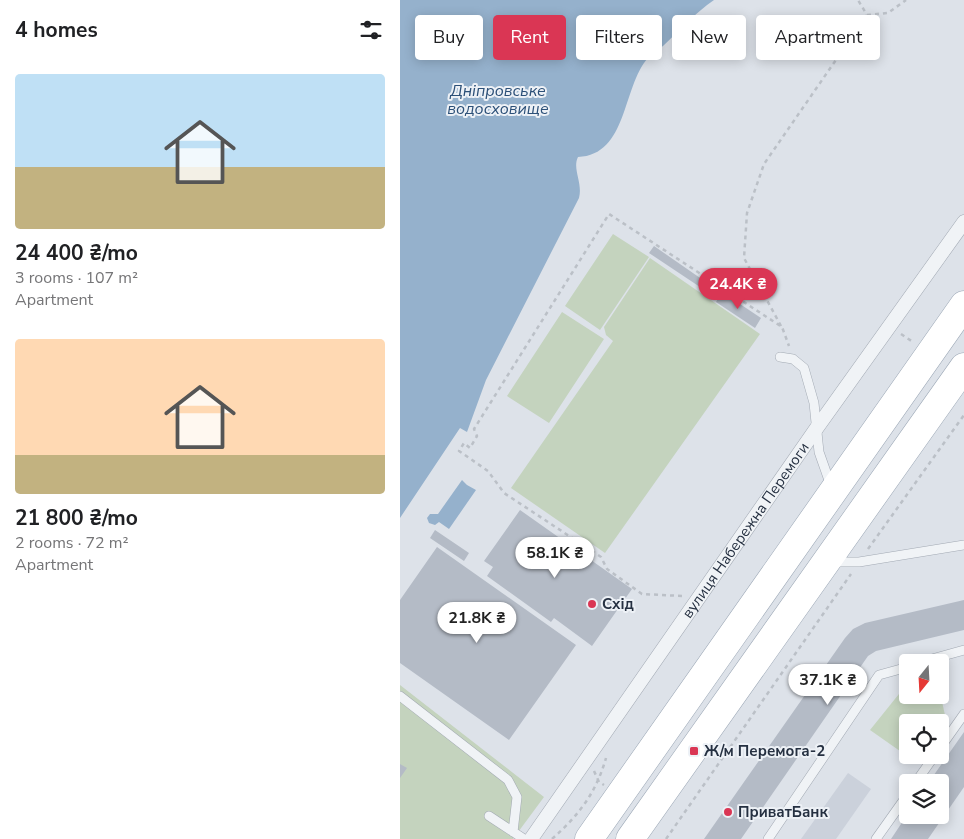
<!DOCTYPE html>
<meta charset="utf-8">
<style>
:root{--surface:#fff;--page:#f2f2f2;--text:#202124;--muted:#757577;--accent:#da3654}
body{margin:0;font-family:"Nunito Sans",sans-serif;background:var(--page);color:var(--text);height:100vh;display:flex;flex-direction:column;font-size:19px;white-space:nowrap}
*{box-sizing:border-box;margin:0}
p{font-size:16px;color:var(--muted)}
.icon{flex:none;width:28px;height:28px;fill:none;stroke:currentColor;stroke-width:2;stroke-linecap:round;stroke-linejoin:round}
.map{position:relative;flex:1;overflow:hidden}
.details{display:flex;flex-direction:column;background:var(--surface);width:400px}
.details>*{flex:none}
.hud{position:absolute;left:15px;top:15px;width:474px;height:45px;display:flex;gap:10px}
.needle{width:32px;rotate:198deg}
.tools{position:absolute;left:499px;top:654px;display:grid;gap:10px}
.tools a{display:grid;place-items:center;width:50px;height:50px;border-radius:5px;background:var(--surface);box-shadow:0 2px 12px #0003;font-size:25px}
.price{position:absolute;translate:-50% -42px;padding:0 11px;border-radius:18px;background:#fff;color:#222;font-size:16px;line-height:32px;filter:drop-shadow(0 1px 2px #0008)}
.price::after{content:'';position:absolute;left:50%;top:30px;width:15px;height:11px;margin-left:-8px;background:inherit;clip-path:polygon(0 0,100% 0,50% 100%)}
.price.active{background:var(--accent);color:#fff}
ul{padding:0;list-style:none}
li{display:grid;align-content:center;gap:10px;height:265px;padding:0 15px}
li span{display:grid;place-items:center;height:155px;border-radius:5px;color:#555}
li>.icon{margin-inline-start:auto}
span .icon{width:90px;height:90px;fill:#fffc;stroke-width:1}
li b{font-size:21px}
h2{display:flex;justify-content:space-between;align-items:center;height:60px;padding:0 15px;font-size:21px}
.pill{padding:0 18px;border-radius:5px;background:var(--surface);box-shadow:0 2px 12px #0003;font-size:18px;line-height:45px}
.pill.active{background:var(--accent);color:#fff}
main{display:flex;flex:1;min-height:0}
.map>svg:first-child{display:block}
</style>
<main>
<section class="details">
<h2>4 homes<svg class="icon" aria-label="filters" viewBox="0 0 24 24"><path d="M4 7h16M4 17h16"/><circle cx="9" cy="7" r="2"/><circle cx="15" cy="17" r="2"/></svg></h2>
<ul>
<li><span style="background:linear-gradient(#bfe0f5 60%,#c2b280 0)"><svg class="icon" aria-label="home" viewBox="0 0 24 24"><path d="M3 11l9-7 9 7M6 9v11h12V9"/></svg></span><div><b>24 400 ₴/mo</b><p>3 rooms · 107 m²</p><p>Apartment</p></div></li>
<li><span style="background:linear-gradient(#ffd9b3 75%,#c2b280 0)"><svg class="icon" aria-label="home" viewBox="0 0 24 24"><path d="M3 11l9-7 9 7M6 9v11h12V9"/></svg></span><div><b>21 800 ₴/mo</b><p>2 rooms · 72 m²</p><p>Apartment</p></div></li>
</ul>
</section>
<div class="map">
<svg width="564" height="839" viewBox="0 0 564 839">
<rect width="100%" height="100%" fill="#dde2e9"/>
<path fill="#cbd1db" d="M448,773L471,789L436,839H401Z"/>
<path fill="#c4d3be" d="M213,234L249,257L200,330L165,306Z
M250,258L360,334L205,553L111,488L213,341L206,335L204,327Z
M162,312L204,339L149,423L107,396Z
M507,684L508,695H540V692L546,720L540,729V722H508V755H523L517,763L470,730Z
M0,685L144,797L113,839H0Z"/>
<path fill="#95b1cc" d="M0,0H314C295,13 280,30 263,46C258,50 252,53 248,58C222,87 228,155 178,157C172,169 183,183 179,198L86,380L67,432L60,428L0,518Z
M62,480L67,485L76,490L49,529L39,522L35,525L29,523L27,518L30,514H38Z"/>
<path fill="#b4bbc6" d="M254,246L316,289L312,295L249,253Z
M322,292L361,318L355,328L316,302Z
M120,510L232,589L192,646L154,618L151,622L87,576L93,567L84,561Z
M35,530L69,553L64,561L30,538Z
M37,547L176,645L109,740L0,663V600Z
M564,600V630L476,651L468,656L341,839H304L445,638L453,629L465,623Z
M564,732V787L528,839H491L507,815H540V782H529Z
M0,764L7,768L0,778Z"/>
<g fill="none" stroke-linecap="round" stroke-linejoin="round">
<defs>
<path id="service" d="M380,357L393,359L404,368L414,403L419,452L431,486
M434,557L441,562H459L564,545
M521,662L564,650
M0,696L108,780L117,797L113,832
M540,748L564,714
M516,782L535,755
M89,816L124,839
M368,839L479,675L508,667
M476,839L508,794"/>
<g id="pedestrian">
<path id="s1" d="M131,839L416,429L564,222"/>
</g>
<path id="primary" d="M189,839L564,305
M230,839L564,367"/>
</defs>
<use href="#service" stroke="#a2a9b3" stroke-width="10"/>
<use href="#pedestrian" stroke="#a2a9b3" stroke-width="15"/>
<use href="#primary" stroke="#9ba7b5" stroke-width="29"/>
<path stroke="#bbc0c7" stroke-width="2.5" stroke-dasharray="4 4" stroke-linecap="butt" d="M467,15L488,13L506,0
M381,326L344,258L347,213L364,164L467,15L458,0
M501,334L513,342
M468,549L564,415
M282,596L242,594L207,569L201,557L104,493L88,471L59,451L64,443L70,448L77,436L74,429L209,214L382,327L389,346
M194,771L199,782L204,785
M152,839C179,815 196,793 206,758
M266,839L451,574"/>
<use href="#service" stroke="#f0f3f6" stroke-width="9"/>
<use href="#pedestrian" stroke="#f0f3f6" stroke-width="14"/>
<use href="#primary" stroke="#fff" stroke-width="28"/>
</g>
<g fill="#da3654" stroke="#edf1f6" stroke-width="2">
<circle cx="192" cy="604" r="5"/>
<rect x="289" y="746" width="10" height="10" rx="2.5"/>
<circle cx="328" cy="812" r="5"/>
</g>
<g text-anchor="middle" stroke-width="4" stroke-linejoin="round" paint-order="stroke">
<g font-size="15" fill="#253041" stroke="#edf1f6">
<text dy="5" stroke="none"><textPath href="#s1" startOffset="376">вулиця Набережна Перемоги</textPath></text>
</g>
<g font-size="15" font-weight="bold" fill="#253041" stroke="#edf1f6" text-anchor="start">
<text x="202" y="609">Схід</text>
<text x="304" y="756">Ж/м Перемога-2</text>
<text x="338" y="817">ПриватБанк</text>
</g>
<g font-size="16" font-style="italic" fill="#2c5078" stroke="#edf1f6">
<text x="98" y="96">Дніпровське<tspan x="98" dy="18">водосховище</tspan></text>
</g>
</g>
</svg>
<div class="tools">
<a><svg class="needle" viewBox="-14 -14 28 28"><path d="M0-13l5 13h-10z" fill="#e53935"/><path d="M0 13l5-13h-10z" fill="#757577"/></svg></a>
<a><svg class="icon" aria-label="locate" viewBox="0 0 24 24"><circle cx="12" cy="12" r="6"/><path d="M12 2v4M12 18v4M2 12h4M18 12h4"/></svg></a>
<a><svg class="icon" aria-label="layers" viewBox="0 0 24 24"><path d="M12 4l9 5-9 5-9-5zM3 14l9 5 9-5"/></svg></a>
</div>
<b class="price active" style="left:338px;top:310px">24.4K ₴</b>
<b class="price" style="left:155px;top:579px">58.1K ₴</b>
<b class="price" style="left:77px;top:644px">21.8K ₴</b>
<b class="price" style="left:428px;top:706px">37.1K ₴</b>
<div class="hud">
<a class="pill">Buy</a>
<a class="pill active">Rent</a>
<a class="pill">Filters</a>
<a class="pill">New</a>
<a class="pill">Apartment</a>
</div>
</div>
</main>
